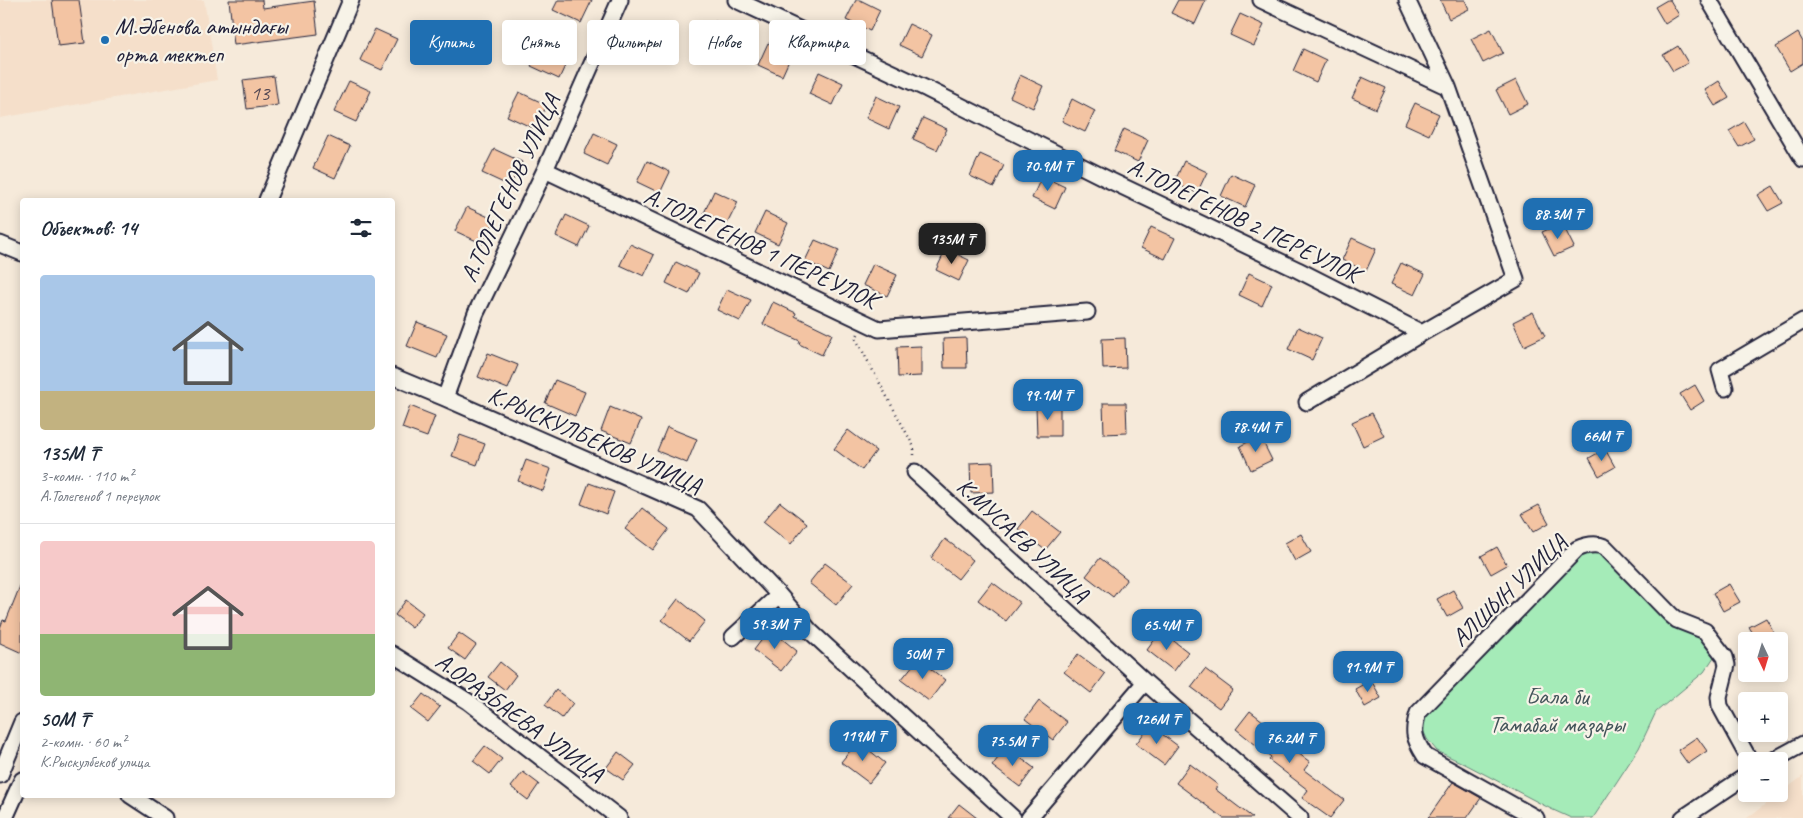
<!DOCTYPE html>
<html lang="ru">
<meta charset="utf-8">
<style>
:root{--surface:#fff;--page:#f2f2f3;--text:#1f2937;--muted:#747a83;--line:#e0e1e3;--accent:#1f6fb2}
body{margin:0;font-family:Caveat,sans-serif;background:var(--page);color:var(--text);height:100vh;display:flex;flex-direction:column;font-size:19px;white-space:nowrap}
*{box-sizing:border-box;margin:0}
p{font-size:16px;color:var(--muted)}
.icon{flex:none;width:28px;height:28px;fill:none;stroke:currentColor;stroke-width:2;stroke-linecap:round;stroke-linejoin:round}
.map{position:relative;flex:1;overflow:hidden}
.sheet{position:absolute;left:20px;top:198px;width:375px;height:600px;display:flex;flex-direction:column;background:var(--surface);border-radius:5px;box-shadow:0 2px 12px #0003}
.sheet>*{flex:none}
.hud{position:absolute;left:410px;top:20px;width:475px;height:45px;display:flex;gap:10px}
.needle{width:32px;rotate:176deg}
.buttons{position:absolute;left:1738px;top:632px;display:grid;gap:10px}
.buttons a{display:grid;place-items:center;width:50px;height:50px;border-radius:5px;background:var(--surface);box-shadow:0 2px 12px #0003;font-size:25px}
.price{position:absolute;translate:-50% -42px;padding:0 11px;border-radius:10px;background:var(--accent);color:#fff;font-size:16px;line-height:32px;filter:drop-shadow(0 1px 2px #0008)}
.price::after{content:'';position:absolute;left:50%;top:30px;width:15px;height:11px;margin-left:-8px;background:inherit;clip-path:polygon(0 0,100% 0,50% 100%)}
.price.on{background:#222;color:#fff}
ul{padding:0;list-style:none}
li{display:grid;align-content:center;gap:10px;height:265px;padding:0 20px}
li+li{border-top:1px solid var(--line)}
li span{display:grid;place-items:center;height:155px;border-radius:5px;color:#555}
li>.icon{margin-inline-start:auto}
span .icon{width:90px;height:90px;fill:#fffc;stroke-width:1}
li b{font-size:21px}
h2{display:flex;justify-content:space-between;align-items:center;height:60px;padding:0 20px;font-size:21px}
.chip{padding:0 18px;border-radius:5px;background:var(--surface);box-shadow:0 2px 12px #0003;font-size:18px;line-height:45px}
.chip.on{background:var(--accent);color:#fff}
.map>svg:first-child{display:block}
</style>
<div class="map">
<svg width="1803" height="818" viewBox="0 0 1803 818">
<rect width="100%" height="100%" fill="#f6eada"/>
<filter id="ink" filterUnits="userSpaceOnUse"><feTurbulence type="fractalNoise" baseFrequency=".02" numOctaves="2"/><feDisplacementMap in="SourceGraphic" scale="10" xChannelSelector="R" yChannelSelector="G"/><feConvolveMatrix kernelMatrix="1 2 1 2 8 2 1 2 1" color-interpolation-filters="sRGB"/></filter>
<g filter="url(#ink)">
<path fill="#f5dfca" d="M0,0H204L217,80L0,118Z
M1803,776V818H1747Z"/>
<path fill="#a5ebb8" stroke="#64867a" d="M1581,549L1598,552L1702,633L1718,651L1704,672L1656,712L1639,748L1593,818H1571L1551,809L1465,764L1437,751L1427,739L1422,728L1424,714L1509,631L1546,581Z"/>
<path fill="#f3c4a3" stroke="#22223b" d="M52,0H79L85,43L58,46Z
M229,0H262L263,8L314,1L318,34L234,45Z
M558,0H592L581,23L553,10Z
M856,0H860L880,10L870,31L846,20Z
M1178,0H1206L1195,24L1171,13Z
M1440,0H1465L1469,9L1449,19Z
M1667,0H1670L1679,15L1665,24L1655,7Z
M1240,14L1264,25L1254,46L1230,35Z
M715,21L739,32L729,53L705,42Z
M909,24L932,35L922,56L899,45Z
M375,29L397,39L382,70L360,60Z
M1491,29L1503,53L1483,63L1471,39Z
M1798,33L1803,42V63L1790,71L1776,47Z
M543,42L570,55L559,79L531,66Z
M768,43L792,54L782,76L758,65Z
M1678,46L1688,63L1673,71L1663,55Z
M1303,49L1326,60L1316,82L1293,71Z
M819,72L843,83L833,105L809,94Z
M1020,75L1043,86L1033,108L1010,97Z
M274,76L278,105L247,109L243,80Z
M1362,77L1386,88L1376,109L1352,98Z
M1516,80L1528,104L1508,114L1496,90Z
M349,81L371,91L356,122L334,112Z
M1719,81L1729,98L1715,106L1705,90Z
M519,92L547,105L535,129L507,116Z
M876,96L899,107L889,129L866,118Z
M1072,99L1095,111L1085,132L1062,121Z
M1415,103L1439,114L1429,135L1405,124Z
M923,118L947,129L937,150L913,139Z
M1744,122L1754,139L1739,147L1729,131Z
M1124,129L1148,140L1138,162L1114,151Z
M594,133L617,144L607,165L584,154Z
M328,136L350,146L335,178L313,168Z
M494,149L522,162L510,186L482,173Z
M980,154L1004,165L994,187L970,176Z
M647,161L670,172L660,193L637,182Z
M1184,161L1207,172L1197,193L1174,183Z
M1231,174L1255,185L1245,207L1221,196Z
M1042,176L1065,187L1055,209L1032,198Z
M1773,186L1783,203L1768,211L1758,195Z
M714,191L738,202L727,224L704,213Z
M467,207L495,220L483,244L455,231Z
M765,212L788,223L778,244L755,233Z
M566,215L589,226L579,247L556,236Z
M1562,223L1574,247L1554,256L1542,232Z
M1151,227L1175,238L1165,259L1141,248Z
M1352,238L1376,249L1366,271L1342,260Z
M815,240L839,250L829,272L805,261Z
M630,244L654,255L644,276L620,265Z
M946,249L969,260L959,281L936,270Z
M676,262L699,273L689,294L666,283Z
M1401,263L1425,274L1415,295L1391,284Z
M873,264L897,275L887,296L863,285Z
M1249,273L1272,284L1262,306L1239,295Z
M727,289L751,300L740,321L717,310Z
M773,302L796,313L795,316L832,334L822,355L799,344L800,341L763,324Z
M1533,312L1545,336L1524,346L1513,322Z
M417,322L447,334L437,358L407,346Z
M1298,327L1322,338L1312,360L1288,349Z
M966,338L967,368H944L943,339Z
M1125,338L1126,368L1103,369L1102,339Z
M921,346V376L898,377L897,347Z
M488,353L518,365L508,389L478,377Z
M555,380L585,392L575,416L545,403Z
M1695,385L1704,401L1690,410L1680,394Z
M1103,403H1126L1127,433L1104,434Z
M410,406L435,416L427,437L402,428Z
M1036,406H1060V436H1037Z
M610,407L641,420L631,443L601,431Z
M1372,413L1384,436L1363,446L1352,422Z
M667,427L697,439L687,463L657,451Z
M848,430L876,451L862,470L834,449Z
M460,435L485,444L477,465L452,456Z
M1260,436L1272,460L1251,470L1240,446Z
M1605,449L1615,467L1599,476L1589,458Z
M526,460L551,469L543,491L518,481Z
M993,462L994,492L971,493L970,463Z
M589,483L614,492L606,514L581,504Z
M780,502L807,523L791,544L763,522Z
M1539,505L1549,523L1533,532L1522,514Z
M642,508L669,529L653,550L625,529Z
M1032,511L1060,532L1045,550L1018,529Z
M1301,534L1311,552L1295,561L1285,543Z
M945,539L973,560L958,579L931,558Z
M1497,547L1507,565L1491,574L1481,556Z
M1100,558L1127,579L1113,597L1086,576Z
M825,563L853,584L836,605L809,583Z
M22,581V653L0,643V628L3,620L6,621Z
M992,582L1020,603L1006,621L978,600Z
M1729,584L1740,602L1723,611L1713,593Z
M1453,590L1463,608L1447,617L1437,599Z
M678,599L705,621L689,641L662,620Z
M406,600L423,613L412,628L395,615Z
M1766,618L1776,636L1766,641H1758L1749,627Z
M770,629L797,651L781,671L754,650Z
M1161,631L1188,652L1174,671L1147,650Z
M459,633L476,645L465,660L448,648Z
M1386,653L1400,669L1391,677L1377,661Z
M1078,654L1105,674L1091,693L1064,672Z
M918,659L945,680L929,701L901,680Z
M500,662L516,675L505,690L488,677Z
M1205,669L1233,690L1219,708L1191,687Z
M1371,680L1381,698L1365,707L1355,689Z
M556,690L573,703L562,718L545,705Z
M423,694L440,707L428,722L411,709Z
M1039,701L1067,722L1053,740L1025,719Z
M1250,711L1277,732L1275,736L1310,762L1304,770L1344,800L1330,818L1302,798L1308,790L1269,760L1271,757L1236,729Z
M1150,725L1178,746L1164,765L1136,744Z
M1697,737L1707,751L1688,764L1678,750Z
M858,741L885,763L869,783L841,762Z
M485,746L502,759L490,774L473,761Z
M1006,747L1034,768L1020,787L992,766Z
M618,752L635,765L623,780L606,768Z
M1190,764L1218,785L1215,789L1253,818H1223L1176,783Z
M523,772L539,784L528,800L511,787Z
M1453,782L1481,798L1467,818H1428Z
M959,804L977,818H948Z"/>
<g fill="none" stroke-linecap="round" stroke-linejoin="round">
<defs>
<path id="minor" d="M736,0L927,89L1109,180L1298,270L1422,333L1307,402
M1261,0L1448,87
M1407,0L1448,87L1516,279L1422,333
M1709,0L1803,159
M545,170L879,329L1087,312
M267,200L351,0
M0,244L22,253
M392,376L445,398L698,509L779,595L810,631L1013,818
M1725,388L1720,370L1803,321
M445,398L476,313L545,170L620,0
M915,472L1145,682L1300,818
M733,637L779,595
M392,654L469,702L619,818
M1772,761L1803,744
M0,775L22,722
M130,795L165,818
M5,818L22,780
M1029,818L1145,682
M1536,818L1425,756C1414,739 1412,732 1418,713L1577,549C1586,545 1596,543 1605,547L1671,615L1677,620L1705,631L1725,657L1727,665L1719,697L1720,706L1750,761
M1683,818L1746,776"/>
</defs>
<use href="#minor" stroke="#22223b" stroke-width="19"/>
<path stroke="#22223b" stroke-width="2.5" stroke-dasharray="1 4" stroke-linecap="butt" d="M858,334L856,339L914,447V458"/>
<use href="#minor" stroke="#f7f3e8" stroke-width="15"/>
</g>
</g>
<circle fill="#1f6fb2" stroke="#f7f3e8" stroke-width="2" cx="105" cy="40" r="5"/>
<g text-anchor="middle" stroke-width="4.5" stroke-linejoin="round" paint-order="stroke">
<g font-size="21" fill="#564a55">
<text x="260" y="100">13</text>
</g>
<g font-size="24" fill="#22223b" stroke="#f7f3e8" text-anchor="start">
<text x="115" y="34">М.Әбенова атындағы<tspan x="115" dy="28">орта мектеп</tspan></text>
</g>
<g font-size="24" fill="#22223b" stroke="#f7f3e8">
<text transform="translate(510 188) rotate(-65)" y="8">А.ТОЛЕГЕНОВ УЛИЦА</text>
<text transform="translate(1244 220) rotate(26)" y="8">А.ТОЛЕГЕНОВ 2 ПЕРЕУЛОК</text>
<text transform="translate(761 248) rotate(25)" y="8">А.ТОЛЕГЕНОВ 1 ПЕРЕУЛОК</text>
<text transform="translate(595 440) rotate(24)" y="8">К.РЫСКУЛБЕКОВ УЛИЦА</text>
<text transform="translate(1023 540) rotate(43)" y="8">К.МУСАЕВ УЛИЦА</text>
<text transform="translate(1509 590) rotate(-44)" y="8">АЛШЫН УЛИЦА</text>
<text transform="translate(520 717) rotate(36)" y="8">А.ОРАЗБАЕВА УЛИЦА</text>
</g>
<g font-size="24" fill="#43545a" stroke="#f7f3e8">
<text x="1557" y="704">Бала би<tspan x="1557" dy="28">Тамабай мазары</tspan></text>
</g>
</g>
</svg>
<div class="buttons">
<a><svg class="needle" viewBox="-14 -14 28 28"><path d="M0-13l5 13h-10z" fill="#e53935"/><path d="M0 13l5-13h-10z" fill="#747a83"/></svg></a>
<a>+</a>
<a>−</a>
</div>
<b class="price" style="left:1048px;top:192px">70.9M ₸</b>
<b class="price" style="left:1558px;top:240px">88.3M ₸</b>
<b class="price on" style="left:952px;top:265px">135M ₸</b>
<b class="price" style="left:1048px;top:421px">99.1M ₸</b>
<b class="price" style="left:1256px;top:453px">78.4M ₸</b>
<b class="price" style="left:1602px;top:462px">66M ₸</b>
<b class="price" style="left:775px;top:650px">59.3M ₸</b>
<b class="price" style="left:1167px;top:651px">65.4M ₸</b>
<b class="price" style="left:923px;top:680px">50M ₸</b>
<b class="price" style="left:1368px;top:693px">91.9M ₸</b>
<b class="price" style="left:1157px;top:745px">126M ₸</b>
<b class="price" style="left:863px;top:762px">119M ₸</b>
<b class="price" style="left:1290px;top:764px">76.2M ₸</b>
<b class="price" style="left:1013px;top:767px">75.5M ₸</b>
<div class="hud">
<a class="chip on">Купить</a>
<a class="chip">Снять</a>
<a class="chip">Фильтры</a>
<a class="chip">Новое</a>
<a class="chip">Квартира</a>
</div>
<section class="sheet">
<h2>Объектов: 14<svg class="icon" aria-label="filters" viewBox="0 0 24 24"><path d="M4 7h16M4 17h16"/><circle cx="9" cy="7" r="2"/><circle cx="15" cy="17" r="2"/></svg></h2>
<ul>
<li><span style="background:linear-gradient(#a9c7e8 75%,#c2b280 0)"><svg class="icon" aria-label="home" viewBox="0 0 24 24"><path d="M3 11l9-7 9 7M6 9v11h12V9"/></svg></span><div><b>135M ₸</b><p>3-комн. · 110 m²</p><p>А.Толегенов 1 переулок</p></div></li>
<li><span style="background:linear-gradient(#f6c9c9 60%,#8fb573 0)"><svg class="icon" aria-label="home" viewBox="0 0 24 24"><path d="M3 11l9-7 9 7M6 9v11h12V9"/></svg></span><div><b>50M ₸</b><p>2-комн. · 60 m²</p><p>К.Рыскулбеков улица</p></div></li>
</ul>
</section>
</div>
